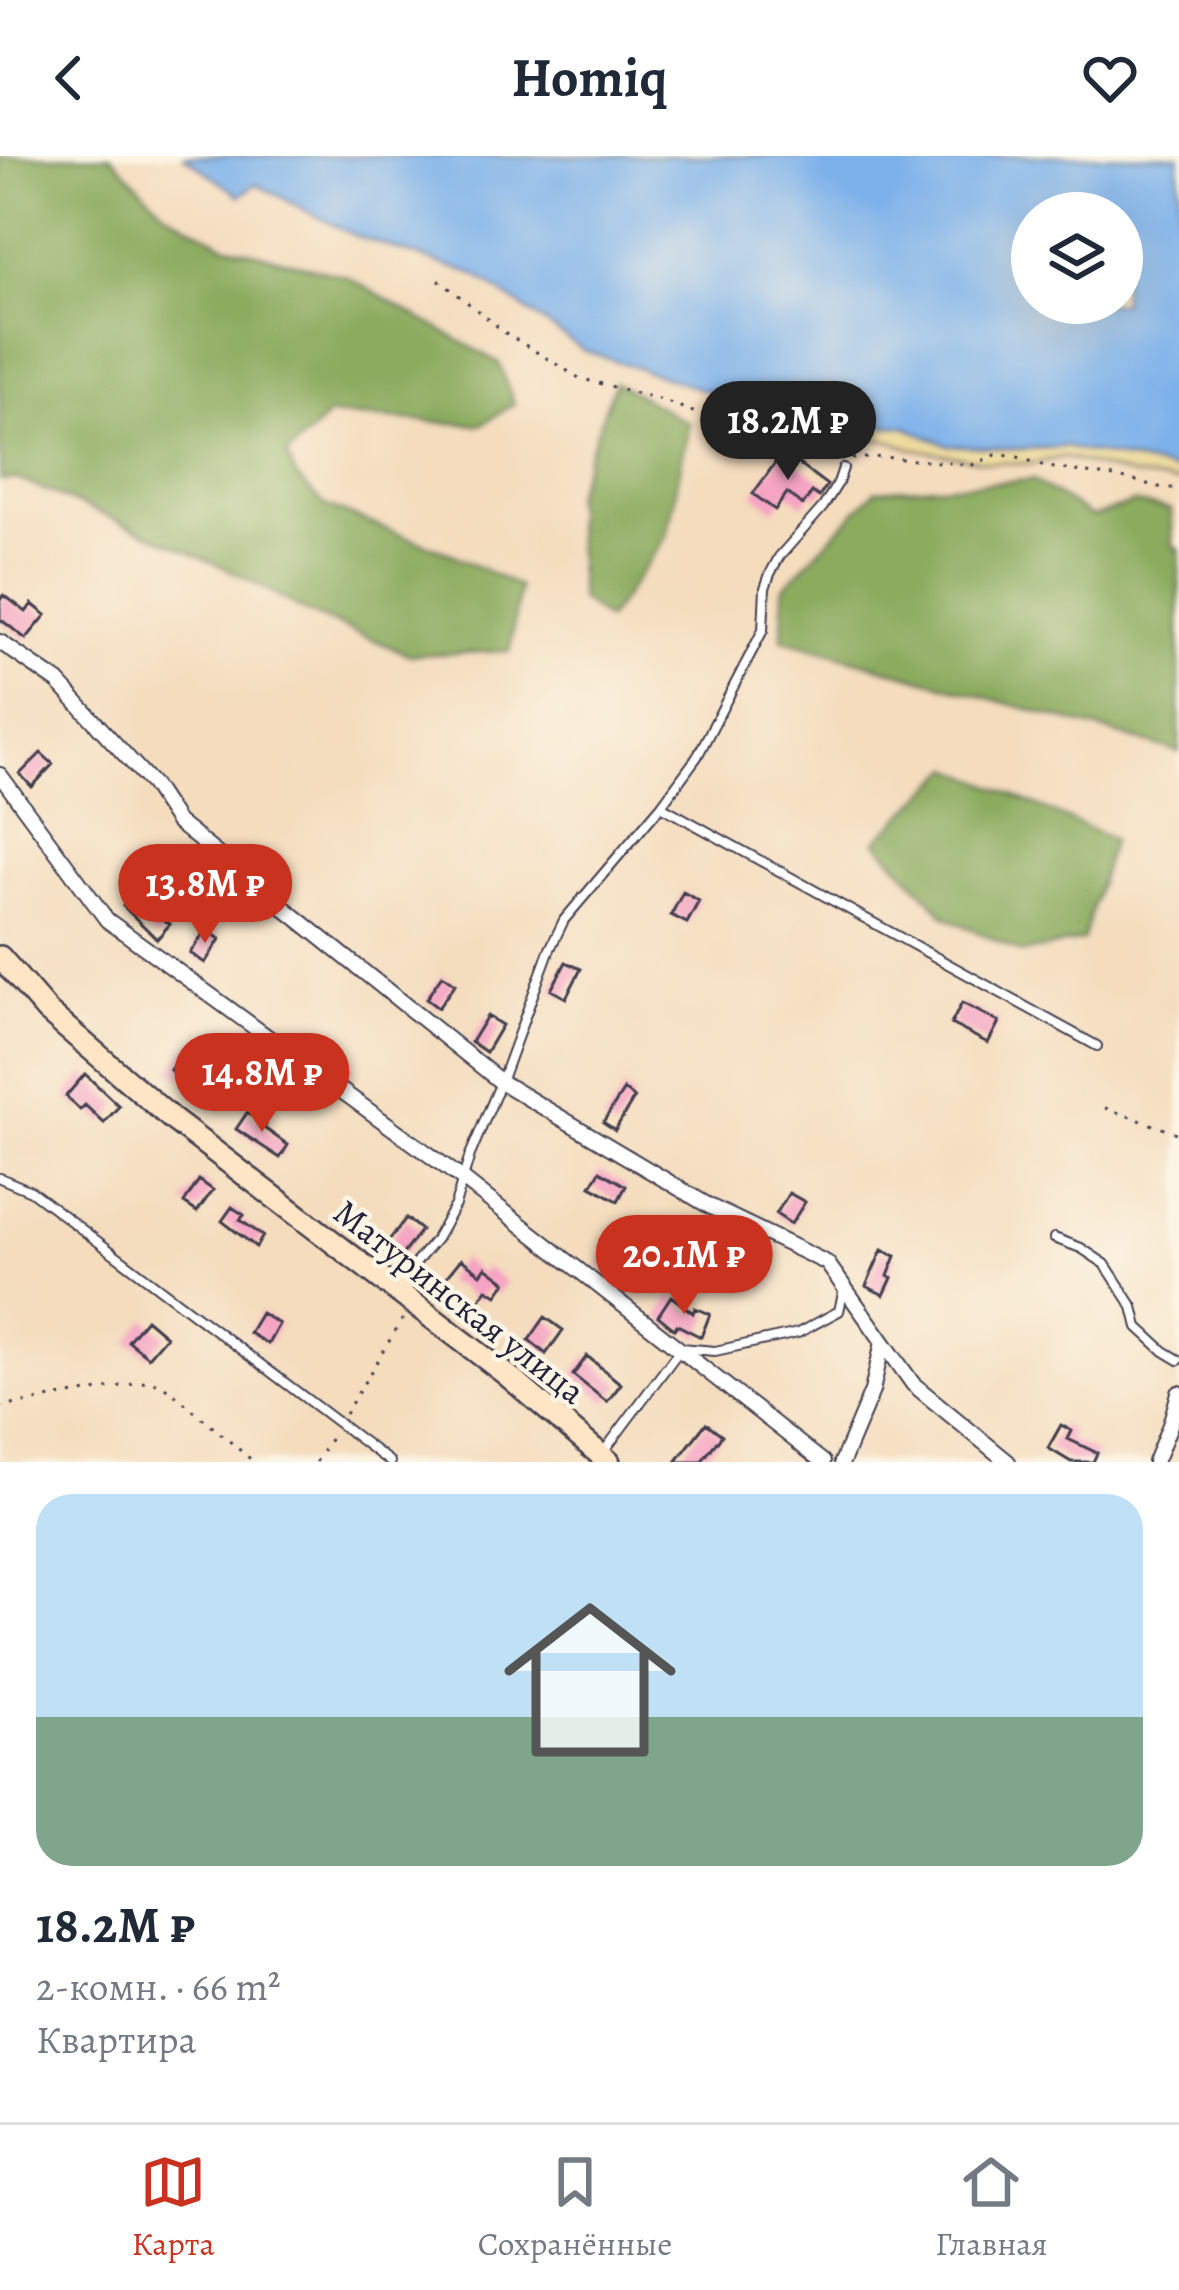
<!DOCTYPE html>
<html lang="ru">
<meta charset="utf-8">
<style>
:root{--surface:#fff;--page:#f2f2f3;--text:#1f2937;--muted:#747a83;--line:#e0e1e3;--accent:#c8321e}
body{margin:0;font-family:Alegreya,serif;background:var(--page);color:var(--text);height:100vh;display:flex;flex-direction:column;font-size:45px;white-space:nowrap}
*{box-sizing:border-box;margin:0}
p{font-size:39px;color:var(--muted)}
.icon{flex:none;width:66px;height:66px;fill:none;stroke:currentColor;stroke-width:2;stroke-linecap:round;stroke-linejoin:round}
.map{position:relative;height:1306px;overflow:hidden}
.drawer{display:flex;flex-direction:column;background:var(--surface);flex:1}
.drawer>*{flex:none}
.fabs{position:absolute;left:1011px;top:36px;display:grid;gap:24px}
.fabs a{display:grid;place-items:center;width:132px;height:132px;border-radius:50%;background:var(--surface);box-shadow:0 12px 48px #0002;font-size:60px}
.price{position:absolute;translate:-50% -102px;padding:0 27px;border-radius:42px;background:var(--accent);color:#fff;font-size:39px;line-height:78px;filter:drop-shadow(0 3px 6px #0008)}
.price::after{content:'';position:absolute;left:50%;top:72px;width:36px;height:27px;margin-left:-18px;background:inherit;clip-path:polygon(0 0,100% 0,50% 100%)}
.price.selected{background:#222;color:#fff}
ul{padding:0;list-style:none}
li{display:grid;align-content:center;gap:24px;height:636px;padding:0 36px}
li+li{border-top:3px solid var(--line)}
li span{display:grid;place-items:center;height:372px;border-radius:36px;color:#555}
li>.icon{margin-inline-start:auto}
span .icon{width:216px;height:216px;fill:#fffc;stroke-width:1}
li b{font-size:51px}
header{display:flex;justify-content:space-between;align-items:center;height:156px;padding:0 36px;background:var(--surface);font-size:54px;font-weight:700}
.dock{display:flex;justify-content:space-around;align-items:center;height:168px;border-top:3px solid var(--line);background:var(--surface);font-size:33px;color:var(--muted)}
.dock a{display:grid;justify-items:center;gap:6px}
.dock .selected{color:var(--accent)}
.map>svg:first-child{display:block}
</style>
<header><svg class="icon" aria-label="back" viewBox="0 0 24 24"><path d="M15 5l-7 7 7 7"/></svg>Homiq<svg class="icon" aria-label="heart" viewBox="0 0 24 24"><path d="M12 20l-8-8c-3-5 5-10 8-4 3-6 11-1 8 4z"/></svg></header>
<div class="map">
<svg width="1179" height="1306" viewBox="0 0 1179 1306">
<rect width="100%" height="100%" fill="#fcf5e5"/>
<filter id="ink" filterUnits="userSpaceOnUse"><feTurbulence type="fractalNoise" baseFrequency=".00833" numOctaves="2"/><feDisplacementMap in="SourceGraphic" scale="24" xChannelSelector="R" yChannelSelector="G"/><feConvolveMatrix kernelMatrix="1 2 1 2 8 2 1 2 1" color-interpolation-filters="sRGB"/></filter>
<filter id="wash" filterUnits="userSpaceOnUse"><feTurbulence type="fractalNoise" baseFrequency=".004" numOctaves="4" result="noise"/><feDisplacementMap in="SourceGraphic" scale="48" xChannelSelector="R" yChannelSelector="G"/><feGaussianBlur stdDeviation="2.7" result="paint"/><feColorMatrix in="noise" values="0 0 0 0 0 0 0 0 0 0 0 0 0 0 0 0 0 1.4 0 .05"/><feComposite in="paint" operator="in"/></filter>
<g filter="url(#wash)">
<rect width="100%" height="100%" fill="#f4dcbd"/>
<path fill="#8cab5f" stroke="#57664d" stroke-width="3" d="M0,0H111L165,56L226,89L345,120L499,207L514,248L481,269L329,259L287,299L296,321L326,350L449,397L519,431L510,495L410,499L308,457L248,423L169,386L18,323L0,324Z
M615,226L689,267L667,380L607,464L580,444L573,341Z
M1033,324L1092,361L1134,347L1171,354L1173,390L1179,393V596L782,483L783,432L876,334Z
M952,612L1112,683L1083,784L1022,797L946,761L876,685Z"/>
<path fill="#eeda9e" stroke="#887e6c" stroke-width="3" d="M852,268L907,271L948,289L1021,293L1065,291L1179,315V327L1132,320L1063,301L1030,308L988,306L910,292L891,285L851,280Z"/>
<path fill="#7db1ea" stroke="#506a92" stroke-width="3" fill-rule="evenodd" d="M184,0H1179V315L1065,291L1021,293L948,289L906,271L852,268L728,242L583,194L476,119L353,79L256,28L240,40ZM1032,57H1122V147H1032Z"/>
<g id="blocks">
<path fill="#f5a4c3" d="M814,244L832,247L829,268L848,272L846,283L786,273L788,262L811,266Z
M783,296L827,329L819,341L812,336L803,349L787,337L775,354L753,338Z
M4,439L26,456L32,448L46,459L26,483L0,463V445Z
M41,597L53,608L32,631L20,618Z
M141,729L153,739L143,750L170,768L157,783L123,750Z
M683,736L699,745L687,767L671,759Z
M206,774L220,783L205,807L190,797Z
M566,806L581,813L566,842L551,834Z
M442,819L455,828L438,852L426,843Z
M962,847L999,866L988,887L951,868Z
M487,860L502,869L486,896L471,886Z
M188,889L201,897L181,922L170,914Z
M85,918L119,950L104,967L85,949L80,954L66,940Z
M624,934L634,942L615,974L603,966Z
M247,957L266,969L264,972L288,989L280,1002L236,973Z
M600,1015L626,1030L618,1045L591,1030Z
M199,1024L213,1034L197,1056L184,1047Z
M789,1037L805,1046L791,1068L776,1058Z
M232,1051L244,1059L240,1064L263,1080L256,1091L222,1065Z
M406,1062L421,1074L402,1099L387,1087Z
M619,1079L632,1087L611,1117L599,1108Z
M882,1094L896,1100L888,1120L892,1122L884,1139L866,1130Z
M461,1103L481,1118L486,1111L506,1126L497,1139L487,1133L478,1146L454,1128L453,1131L444,1124Z
M671,1140L693,1157L695,1152L710,1158L701,1181L677,1169L674,1173L658,1160Z
M261,1157L279,1168L268,1188L249,1177Z
M545,1161L563,1174L546,1198L529,1184Z
M146,1163L166,1180L148,1201L128,1185Z
M587,1200L621,1228L607,1246L573,1219Z
M706,1267L722,1279L701,1306H676Z
M1061,1269L1072,1275L1068,1283L1097,1297L1093,1306H1071L1048,1292Z"/>
</g>
</g>
<g filter="url(#ink)">
<use href="#blocks" fill-opacity="0" stroke="#423e4e" stroke-width="3"/>
<g fill="none" stroke-linecap="round" stroke-linejoin="round">
<defs>
<path id="lane" d="M661,650L1097,890
M0,1022L31,1035L390,1306
M1054,1082L1081,1092L1105,1108L1133,1151L1138,1171L1164,1195L1179,1204
M395,1131L436,1083L455,1049L470,999L501,926L549,795L564,764L661,650L697,601L763,474L765,432L770,418L779,401L823,351L838,327L843,312
M602,1298L681,1192L715,1195L798,1177L839,1155L844,1133"/>
<path id="street" d="M0,486L58,526L152,628L177,666L501,926L709,1050L827,1107L913,1228L1008,1306
M0,619L107,764L464,1024L823,1306
M842,1306L872,1235L883,1186
M1155,1306L1170,1269L1179,1237"/>
<path id="secondary" d="M0,801L47,855L172,963L507,1219L609,1306"/>
</defs>
<use href="#lane" stroke="#423e4e" stroke-width="12"/>
<use href="#street" stroke="#423e4e" stroke-width="18"/>
<use href="#secondary" stroke="#423e4e" stroke-width="26"/>
<path stroke="#423e4e" stroke-width="3" stroke-dasharray="3 9" stroke-linecap="butt" d="M439,124L507,178L579,222L659,243L717,265L854,303L881,301L972,309L996,299L1015,300L1048,311L1127,323L1163,332H1179
M1105,952L1179,978
M0,1251L145,1226L156,1227L168,1233L254,1306
M345,1258L405,1159
M316,1306L334,1277"/>
<use href="#lane" stroke="#fff" stroke-width="8"/>
<use href="#street" stroke="#fff" stroke-width="14"/>
<use href="#secondary" stroke="#fee5c5" stroke-width="21"/>
</g>
</g>
<g text-anchor="middle" stroke-width="9" stroke-linejoin="round" paint-order="stroke">
<g font-size="36" fill="#22223b" stroke="#fcf5e5">
<text transform="translate(460 1145) rotate(38)" y="13">Матуринская улица</text>
</g>
</g>
</svg>
<div class="fabs">
<a><svg class="icon" aria-label="layers" viewBox="0 0 24 24"><path d="M12 4l9 5-9 5-9-5zM3 14l9 5 9-5"/></svg></a>
</div>
<b class="price selected" style="left:788px;top:327px">18.2M ₽</b>
<b class="price" style="left:205px;top:790px">13.8M ₽</b>
<b class="price" style="left:262px;top:979px">14.8M ₽</b>
<b class="price" style="left:684px;top:1161px">20.1M ₽</b>
</div>
<section class="drawer">
<ul>
<li><span style="background:linear-gradient(#bfe0f5 60%,#7fa58c 0)"><svg class="icon" aria-label="home" viewBox="0 0 24 24"><path d="M3 11l9-7 9 7M6 9v11h12V9"/></svg></span><div><b>18.2M ₽</b><p>2-комн. · 66 m²</p><p>Квартира</p></div></li>
</ul>
</section>
<nav class="dock">
<a class="selected"><svg class="icon" aria-label="map" viewBox="0 0 24 24"><path d="M3 6l6-2 6 2 6-2v14l-6 2-6-2-6 2zM9 4v14M15 6v14"/></svg>Карта</a>
<a><svg class="icon" aria-label="saved" viewBox="0 0 24 24"><path d="M7 4h10v16l-5-4-5 4z"/></svg>Сохранённые</a>
<a><svg class="icon" aria-label="home" viewBox="0 0 24 24"><path d="M3 11l9-7 9 7M6 9v11h12V9"/></svg>Главная</a>
</nav>
